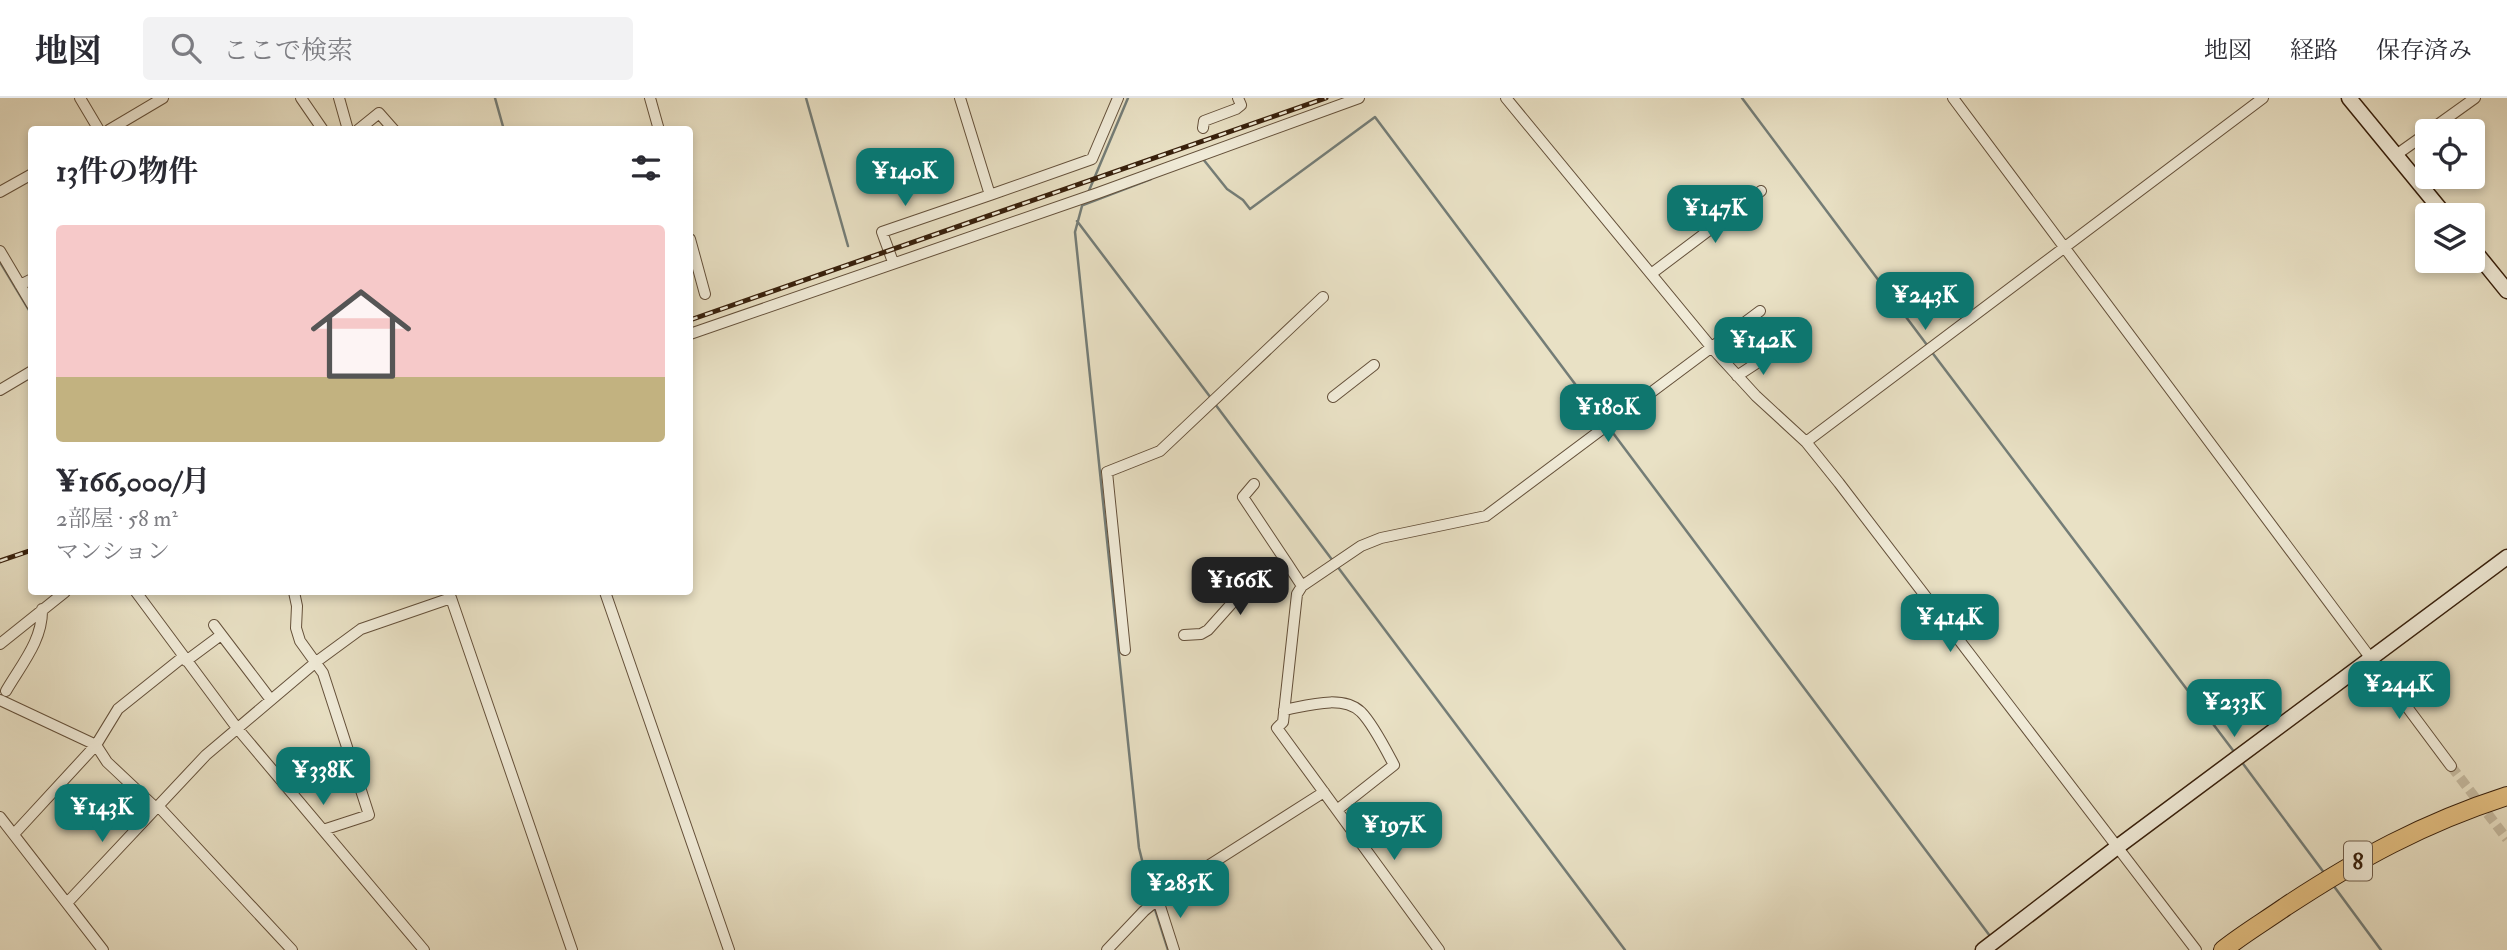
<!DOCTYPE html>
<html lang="ja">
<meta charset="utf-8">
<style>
:root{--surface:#fff;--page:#f2f2f3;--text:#2b2b33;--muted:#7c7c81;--line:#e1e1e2;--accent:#0f766e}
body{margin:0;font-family:"IM FELL Double Pica","Noto Serif JP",serif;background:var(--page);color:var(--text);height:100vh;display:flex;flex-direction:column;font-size:26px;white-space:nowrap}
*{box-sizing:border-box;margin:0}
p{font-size:23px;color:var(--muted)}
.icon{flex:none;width:38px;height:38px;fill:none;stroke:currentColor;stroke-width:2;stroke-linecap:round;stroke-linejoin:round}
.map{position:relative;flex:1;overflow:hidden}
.details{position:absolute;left:28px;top:28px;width:665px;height:469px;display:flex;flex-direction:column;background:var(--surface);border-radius:7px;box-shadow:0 4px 10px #0003}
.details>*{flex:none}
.controls{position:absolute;left:2415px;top:21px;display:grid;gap:14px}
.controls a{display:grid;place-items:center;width:70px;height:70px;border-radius:7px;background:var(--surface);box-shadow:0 4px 10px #0003;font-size:35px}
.price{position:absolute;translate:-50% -60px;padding:0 16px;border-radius:14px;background:var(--accent);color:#fff;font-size:23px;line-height:46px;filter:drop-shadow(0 2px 4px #0008)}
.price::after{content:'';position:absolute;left:50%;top:42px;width:21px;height:16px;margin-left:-10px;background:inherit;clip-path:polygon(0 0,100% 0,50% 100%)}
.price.active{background:#222;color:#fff}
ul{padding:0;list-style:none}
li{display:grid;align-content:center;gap:14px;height:371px;padding:0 28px}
li span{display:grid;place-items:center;height:217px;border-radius:7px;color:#555}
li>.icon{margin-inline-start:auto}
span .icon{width:126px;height:126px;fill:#fffc;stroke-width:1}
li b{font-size:30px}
h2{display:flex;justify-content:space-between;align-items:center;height:84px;padding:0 28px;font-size:30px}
header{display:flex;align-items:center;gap:42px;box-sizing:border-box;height:98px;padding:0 35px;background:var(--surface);border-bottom:2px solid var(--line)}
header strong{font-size:33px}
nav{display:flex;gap:38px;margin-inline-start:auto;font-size:24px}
.search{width:490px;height:63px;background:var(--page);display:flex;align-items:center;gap:18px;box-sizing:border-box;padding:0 24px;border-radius:7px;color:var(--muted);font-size:26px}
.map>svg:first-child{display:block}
</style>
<header>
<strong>地図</strong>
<div class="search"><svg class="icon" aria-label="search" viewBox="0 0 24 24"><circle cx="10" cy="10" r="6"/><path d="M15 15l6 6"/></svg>ここで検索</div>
<nav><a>地図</a><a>経路</a><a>保存済み</a></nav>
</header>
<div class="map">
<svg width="2507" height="852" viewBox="0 0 2507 852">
<rect width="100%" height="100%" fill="#e9e1c5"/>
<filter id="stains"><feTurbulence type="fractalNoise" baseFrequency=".00286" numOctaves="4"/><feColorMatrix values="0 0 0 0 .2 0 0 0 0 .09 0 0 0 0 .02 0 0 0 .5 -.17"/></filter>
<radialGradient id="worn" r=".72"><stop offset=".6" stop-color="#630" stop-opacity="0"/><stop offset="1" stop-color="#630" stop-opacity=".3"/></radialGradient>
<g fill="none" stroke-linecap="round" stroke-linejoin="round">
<path stroke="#747d77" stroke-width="2.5" d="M495,0L504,32
M806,0L848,148
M1742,0L1927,247
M1203,61L1227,91L1243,102L1250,111L1375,19L1605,326
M1088,95L1128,0
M1083,107L1151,81
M1082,108L1075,134L1139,750L1152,802
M1077,123L1211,300
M0,164L32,217
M1931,253L2235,655
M1215,306L1333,463
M1610,331L1990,838
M1337,468L1625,852
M2241,663L2325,776
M2333,787L2381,852
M1154,808L1168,852"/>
<path stroke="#c5baa0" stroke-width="10" stroke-dasharray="10 5" stroke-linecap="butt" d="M2451,668L2507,741"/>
<defs>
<path id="street" d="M80,0L99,32
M301,0L323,32
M339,0L348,32
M650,0L659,32
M960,0L990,97L1092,61L1118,0
M1506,0L1712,250L1756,298L1806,344L1839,385L2196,852
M1953,0L2451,668
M1203,30L1204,23L1236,11L1241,7L1238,0
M109,32L163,0
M358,32L379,15L394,32
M2429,33L2475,0
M2396,57L2427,35
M0,94L32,76
M690,141L705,196
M0,153L32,207
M893,164L882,134L990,97
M1651,176L1761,93
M20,187L32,181
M690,236L1098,95L1359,0
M1737,278L1772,255
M0,292L32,273
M1333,299L1374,267
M1806,344L2263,0
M1254,386L1243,399L1287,465
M136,494L237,630L424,852
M294,494L297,508L296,530L300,543L323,575L369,717L323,732
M605,494L729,852
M451,500L572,852
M214,527L271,602
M1184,537L1201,536L1208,532L1233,504L1257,481L1287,465L1302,488
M0,546L65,494
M1125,552L1107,374L1160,353L1323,199
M186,563L221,537
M6,593C21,567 43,542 42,511
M0,602L96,647L107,664L157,711
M1284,612C1306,608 1342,596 1361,614C1373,626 1386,652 1394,667L1337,712
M159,709L292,852
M0,719L103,852
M14,736L96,647L118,611L183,559
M1158,802L1174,852
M67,805L206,657L316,564L361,531L451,500L448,494
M1107,852L1144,813L1167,794L1324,694
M1439,852L1277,630L1283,624L1297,496L1302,488L1361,448L1381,440L1486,418L1760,213"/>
<path id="secondary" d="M2349,0L2445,117
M2473,151L2507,193
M1983,852L2116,750L2507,459"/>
<path id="highway" d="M2223,852C2243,836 2265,823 2285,809C2358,761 2423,725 2507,698"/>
</defs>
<use href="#street" stroke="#64503a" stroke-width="12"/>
<use href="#secondary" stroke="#371f0b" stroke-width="17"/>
<use href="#highway" stroke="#371f0b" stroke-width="20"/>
<use href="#street" stroke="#f1ecd9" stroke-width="10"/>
<use href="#secondary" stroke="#f1ecd9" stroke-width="14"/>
<use href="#highway" stroke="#e4c082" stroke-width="18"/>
<defs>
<path id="rail" d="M690,222L1326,0
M0,463L32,452"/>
</defs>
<use href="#rail" stroke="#371f0b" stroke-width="5"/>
<use href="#rail" stroke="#f1ecd9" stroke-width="2.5" stroke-dasharray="8" stroke-linecap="butt"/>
</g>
<g text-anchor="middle" stroke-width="7" stroke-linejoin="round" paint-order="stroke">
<rect fill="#f1ecd9" stroke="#6f5c49" stroke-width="2" x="2344" y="743.5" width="28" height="39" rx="5"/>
<g font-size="23" font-weight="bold" fill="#371f0b">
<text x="2358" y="771">8</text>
</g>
</g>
<rect width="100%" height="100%" filter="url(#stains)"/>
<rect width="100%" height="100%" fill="url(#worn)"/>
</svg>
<div class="controls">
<a><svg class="icon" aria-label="locate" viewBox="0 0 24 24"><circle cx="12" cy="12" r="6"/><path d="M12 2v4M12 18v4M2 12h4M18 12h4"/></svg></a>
<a><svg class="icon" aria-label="layers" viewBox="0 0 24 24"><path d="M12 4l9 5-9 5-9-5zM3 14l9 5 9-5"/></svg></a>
</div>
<b class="price" style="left:905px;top:110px">¥140K</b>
<b class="price" style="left:1715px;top:147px">¥147K</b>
<b class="price" style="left:1925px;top:234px">¥243K</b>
<b class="price" style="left:1763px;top:279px">¥142K</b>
<b class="price" style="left:1608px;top:346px">¥180K</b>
<b class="price active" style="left:1240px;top:519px">¥166K</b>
<b class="price" style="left:1950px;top:556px">¥414K</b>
<b class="price" style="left:2399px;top:623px">¥244K</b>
<b class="price" style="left:2234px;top:641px">¥233K</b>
<b class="price" style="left:323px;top:709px">¥338K</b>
<b class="price" style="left:102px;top:746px">¥143K</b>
<b class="price" style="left:1394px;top:764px">¥197K</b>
<b class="price" style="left:1180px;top:822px">¥285K</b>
<section class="details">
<h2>13件の物件<svg class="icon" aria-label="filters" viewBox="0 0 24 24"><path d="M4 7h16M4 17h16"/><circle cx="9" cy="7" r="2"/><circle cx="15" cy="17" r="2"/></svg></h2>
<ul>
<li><span style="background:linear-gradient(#f6c9c9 70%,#c2b280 0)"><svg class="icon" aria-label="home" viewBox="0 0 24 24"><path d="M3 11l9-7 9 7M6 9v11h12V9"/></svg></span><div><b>¥166,000/月</b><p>2部屋 · 58 m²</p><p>マンション</p></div></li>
</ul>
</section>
</div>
